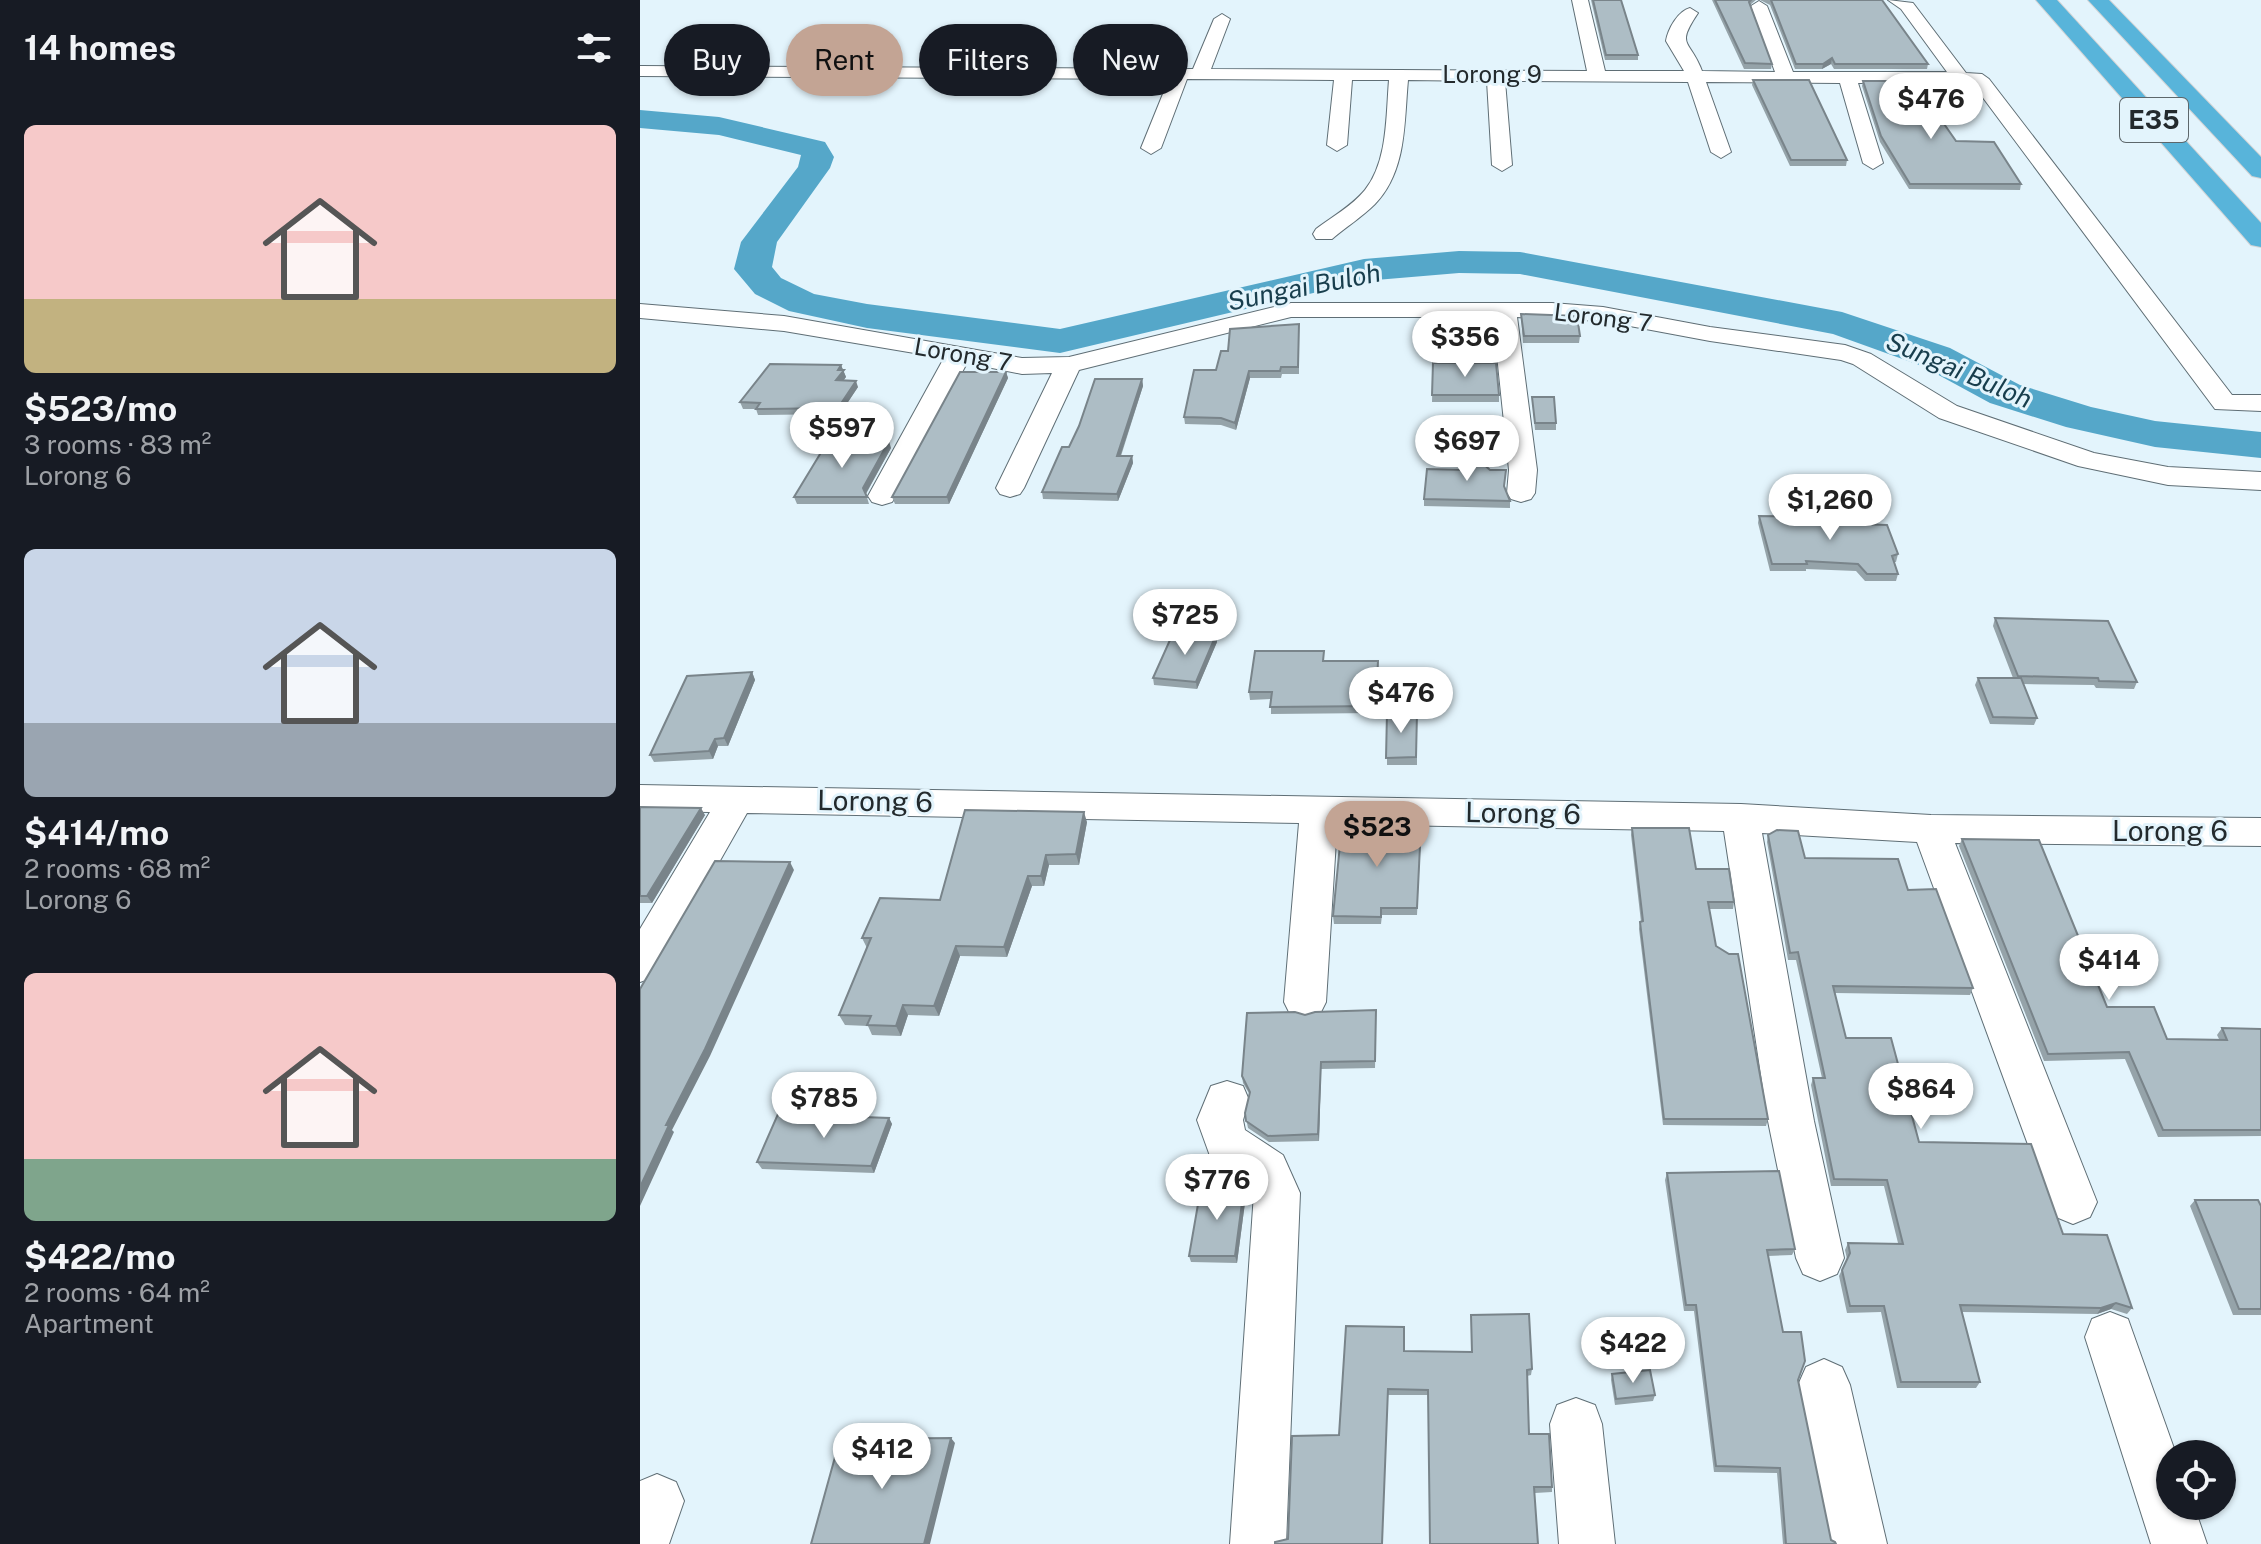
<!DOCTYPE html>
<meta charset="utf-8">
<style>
:root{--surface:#171b24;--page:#242831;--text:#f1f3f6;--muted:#9ea1a6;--accent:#c3a494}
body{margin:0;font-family:"Public Sans",sans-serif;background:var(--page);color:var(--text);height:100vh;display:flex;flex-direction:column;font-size:30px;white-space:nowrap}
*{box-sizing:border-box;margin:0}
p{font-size:26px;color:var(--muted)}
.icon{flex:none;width:44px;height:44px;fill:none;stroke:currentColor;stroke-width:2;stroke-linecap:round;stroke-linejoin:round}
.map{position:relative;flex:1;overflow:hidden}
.details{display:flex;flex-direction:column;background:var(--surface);width:640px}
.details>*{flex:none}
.guide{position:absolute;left:24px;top:24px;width:760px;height:72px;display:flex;gap:16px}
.controls{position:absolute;left:1516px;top:1440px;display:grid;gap:16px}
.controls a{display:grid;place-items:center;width:80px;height:80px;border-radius:50%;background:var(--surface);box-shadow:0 2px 6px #0004;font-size:40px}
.price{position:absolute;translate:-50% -68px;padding:0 18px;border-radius:28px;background:#fff;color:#222;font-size:26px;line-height:52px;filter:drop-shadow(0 2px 4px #0008)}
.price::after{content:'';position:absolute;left:50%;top:48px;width:24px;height:18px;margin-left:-12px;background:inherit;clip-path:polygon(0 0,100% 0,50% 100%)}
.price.on{background:var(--accent);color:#111}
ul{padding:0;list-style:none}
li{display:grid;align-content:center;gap:16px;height:424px;padding:0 24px}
li span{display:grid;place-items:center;height:248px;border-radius:12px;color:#555}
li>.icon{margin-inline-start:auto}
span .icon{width:144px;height:144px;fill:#fffc;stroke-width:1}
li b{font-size:34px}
h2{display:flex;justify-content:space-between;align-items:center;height:96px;padding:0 24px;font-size:34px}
.chip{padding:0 28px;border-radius:36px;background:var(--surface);box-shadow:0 2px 6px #0004;font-size:28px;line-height:72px}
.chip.on{background:var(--accent);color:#111}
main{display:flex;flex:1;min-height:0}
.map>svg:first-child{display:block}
</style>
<main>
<section class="details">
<h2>14 homes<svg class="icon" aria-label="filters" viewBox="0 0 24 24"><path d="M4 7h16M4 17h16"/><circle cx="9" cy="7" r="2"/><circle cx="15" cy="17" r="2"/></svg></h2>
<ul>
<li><span style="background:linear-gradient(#f6c9c9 70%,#c2b280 0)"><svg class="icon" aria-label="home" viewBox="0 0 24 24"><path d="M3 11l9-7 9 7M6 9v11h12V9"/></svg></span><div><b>$523/mo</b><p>3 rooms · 83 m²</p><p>Lorong 6</p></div></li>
<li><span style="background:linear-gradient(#c9d6e8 70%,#9aa5b1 0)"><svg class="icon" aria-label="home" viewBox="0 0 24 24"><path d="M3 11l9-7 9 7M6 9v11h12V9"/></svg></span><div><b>$414/mo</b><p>2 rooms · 68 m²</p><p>Lorong 6</p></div></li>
<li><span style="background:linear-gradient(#f6c9c9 75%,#7fa58c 0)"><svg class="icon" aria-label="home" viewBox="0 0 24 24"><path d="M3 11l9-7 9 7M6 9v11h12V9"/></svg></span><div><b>$422/mo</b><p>2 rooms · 64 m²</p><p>Apartment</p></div></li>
</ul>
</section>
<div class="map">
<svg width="1621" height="1544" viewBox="0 0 1621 1544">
<rect width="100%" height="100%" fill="#e3f4fc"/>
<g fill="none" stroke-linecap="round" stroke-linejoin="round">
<path fill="#55a7c9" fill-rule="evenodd" d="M0,110L79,117L185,142L194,157L190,168L137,242L132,267L141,278L174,294L227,304L420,329L724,259L819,251L880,252L1202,312L1310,348L1380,385L1451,407L1515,421L1621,432V458L1515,447L1426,427L1350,403L1282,366L1193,334L880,274L819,273L724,281L420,353L227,328L149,311L115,294L94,269L101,242L158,167L161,155L79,135L0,128Z"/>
<defs>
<path id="minor" d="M932,0H948L965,71H1044L1026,41C1028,29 1038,11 1050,8L1058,13C1035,47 1050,39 1062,71L1135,72L1111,6L1119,1L1127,6L1153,72H1307L1261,9L1248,0L1273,3L1326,73L1342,74L1349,79L1592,395H1621V411L1575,409L1332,83H1218L1243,163L1233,169L1223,163L1200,83L1066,82L1091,152L1081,158L1071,152L1048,82L865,81L872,165L862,171L852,165L847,81L768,80C764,122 767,171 735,204C722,217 706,227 692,239H676L673,234L676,229C692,217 712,206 725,190C748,161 746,115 749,80H712L707,145L697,151L687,145L694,80L547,79L521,148L511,154L501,148L529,79L0,76V66L553,69L574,19L582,14L590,19L571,69L947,71Z
M651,303H912L963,307L1070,327L1205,345L1231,354L1317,406L1454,453L1528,467L1621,472V490L1528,485L1438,466L1299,418L1213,364L1201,360L1070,341L963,321L877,317L897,470L895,493L891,499L881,502L871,499L867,493L869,470L853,317H651L439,370L384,488L380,494L370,497L360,494L356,488L412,373L382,374L327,363L256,496L252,502L242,505L232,502L228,496L304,358L144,331L0,318V304L144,316L382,358L429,357Z
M0,785L1101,804L1291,815L1621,818V846L1315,843L1457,1202L1450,1217L1433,1224L1416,1217L1409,1202L1277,842L1122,833L1174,1121L1204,1258L1197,1274L1180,1281L1163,1274L1156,1258L1128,1121L1084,831L697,824L686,1002L680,1014L665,1019L650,1014L644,1002L659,823L107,813L14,977L0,982V929L70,812L0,811Z
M587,1081L603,1086L609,1100L603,1120L605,1130L643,1155L660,1193L646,1544H590L614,1193L610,1184L570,1156L557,1120L571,1086Z
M1470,1312L1488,1319L1536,1454H1530V1506H1554L1567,1544H1511L1445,1337L1452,1319Z
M1184,1359L1202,1367L1210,1385L1247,1544H1191L1158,1385L1166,1367Z
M936,1398L955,1405L962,1424L975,1544H919L910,1424L917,1405Z
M17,1474L36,1482L44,1501L29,1544H0V1481Z"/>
<path id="highway" d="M1396,0H1417L1621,223V247L1611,245Z
M1448,0H1469L1621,157V178L1612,176Z"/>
</defs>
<use href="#minor" stroke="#5f6e75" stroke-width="2"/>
<use href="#highway" stroke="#d3d4d5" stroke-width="2"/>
<use href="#minor" fill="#fff" fill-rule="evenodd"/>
<use href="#highway" fill="#58b4da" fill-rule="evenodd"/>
</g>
<path fill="#95a3a9" d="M951,0H981L998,55V60H965Z
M1072,0H1116L1110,5L1132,64L1131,69H1104Z
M1120,0H1242L1288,64L1287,69H1194L1191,64L1182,69H1155L1130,5Z
M1113,80L1207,160L1206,166H1150L1112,85Z
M1223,81L1381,184L1380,190L1269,189L1240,142L1222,86Z
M881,314L940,336L939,343H883Z
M659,324V374H642L641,378H610L596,430L581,425L545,424L544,417L576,370L588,351Z
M793,363L859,395V402H792Z
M201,365L206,377L203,380L218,387L200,414L118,415L116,409H103L100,402Z
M366,372L368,378L309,504H255L252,497Z
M502,379L503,386L481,456H492L493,463L478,501L403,499L402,492L429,447Z
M892,397L916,423V430H895Z
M251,448L226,494L229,504H157L154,497Z
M865,487L870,501V508L784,506V499Z
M1119,516L1217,524L1258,554L1256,562H1254L1258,574L1256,581H1225L1216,571L1166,569V571H1130L1118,523Z
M1355,618L1497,682L1494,689L1456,688L1454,685L1383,684L1397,718L1394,725L1350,724L1335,685L1338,678H1373L1353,626Z
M576,635L577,642L557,689L514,685L513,678Z
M684,661L738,668L736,713L631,714V699L610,700L609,692Z
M112,672L115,680L88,746H78L73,759L14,762L10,755Z
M747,713H777V765H747Z
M0,807L65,815L12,903H0Z
M447,822L439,865H409L404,886H392L367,957L320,956L299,1016L268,1015L261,1036L232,1035L228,1026L205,1025L199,1015L227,948L222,938L300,900Z
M992,828L1056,869L1094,902L1093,909H1069L1076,946L1128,1119L1126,1126L1023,1125L999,929L1000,922H1001L991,835Z
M781,833L777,915H742L741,924H694L693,916Z
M1128,835L1165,858L1268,890L1333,988L1330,995L1195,993L1206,1038L1279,1142L1423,1234L1492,1308L1487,1314L1471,1309L1457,1314L1322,1312L1340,1382L1336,1388H1257L1241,1312L1207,1313L1199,1276L1207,1259L1205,1250L1208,1243H1258L1244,1186H1191L1171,1085L1173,1078H1182L1156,960H1148L1147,954L1127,842Z
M1322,839L1467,1007L1527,1039H1579L1577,1035L1582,1028L1621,1029V1136L1518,1137L1485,1059L1404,1061L1319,846Z
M665,1015L736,1017L735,1068L681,1069L679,1141L629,1142L608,1128L605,1113L610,1095L603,1083L602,1076Z
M249,1118L252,1124L234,1173L122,1169L117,1162Z
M1027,1173L1155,1249L1152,1255L1128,1256L1143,1332L1158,1380L1191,1540L1196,1544H1143L1137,1473L1074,1472L1054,1311H1044L1025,1180Z
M604,1188L606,1195L597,1263L551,1262L549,1256Z
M1555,1200L1621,1206V1315H1593L1550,1206Z
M764,1351L892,1369L891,1375L887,1376L889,1434L912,1487V1492L895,1493L788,1395H748L699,1435Z
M972,1374L1015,1395L1013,1401L975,1405L971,1380Z"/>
<path fill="#79848a" d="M1192,58L1191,64L1182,69L1183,64Z
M201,365L206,377L199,387L196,380L198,370Z
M609,371L610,378L596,430L595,423Z
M366,372L368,378L309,504L307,497Z
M502,379L503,386L478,463L477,456Z
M216,381L218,387L200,414L198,408Z
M249,441L251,448L225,495L223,488Z
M492,456L493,463L478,501L477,494Z
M576,635L577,642L557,689L556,682Z
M112,672L115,680L88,746L84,738Z
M75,739L78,746L73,759L69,751Z
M61,808L65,815L12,903L7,896Z
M444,812L447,822L439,865L436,854Z
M406,855L409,865L404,886L401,876Z
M150,862L154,870L70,1056L32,1130L34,1132L0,1206V1187L26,1125Z
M388,876L392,886L367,957L364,947Z
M316,946L320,956L299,1016L294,1006Z
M263,1005L268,1015L261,1036L256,1026Z
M681,1062V1069L679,1141L678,1134Z
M249,1118L252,1124L234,1173L231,1166Z
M604,1188L606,1195L597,1263L595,1256Z
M1476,1303L1471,1309L1457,1314L1461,1308Z
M311,1438L315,1443L290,1544H284Z"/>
<path fill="#adbdc5" stroke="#79848a" stroke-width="2" d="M953,0H981L998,55H966Z
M1075,0H1111L1109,2L1132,64L1105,63Z
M1131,0H1242L1288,64H1195L1192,58L1183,64H1156Z
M1113,80H1169L1207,160H1151Z
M1223,81H1274L1316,141L1354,142L1381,184H1270L1241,136Z
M881,314L937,316L940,336H884Z
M659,324L658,367H641L640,371H609L595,423L581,418L544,417L554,370H576L581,351H588L590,329Z
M793,363H856L859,395H792Z
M130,364L201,365L198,370H204L196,380L216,381L198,408L116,409L120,403L100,402Z
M320,372H366L307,497H252Z
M455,379H502L477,456H492L477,494L402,492L422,447H429L439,426Z
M892,397H914L916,423H895Z
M188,441H249L223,488L227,497H154Z
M827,449L850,470H866L864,486L870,501L784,499L787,469L825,470Z
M1119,516L1215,517L1217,524L1247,525L1258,554L1252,556L1258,574H1227L1218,564L1166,561L1167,564H1132Z
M1355,618L1468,621L1497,682L1459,681L1458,678L1378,676Z
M534,631L576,635L556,682L513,678Z
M615,651H684L683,661H738L736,706L630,707L632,692H609Z
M112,672L84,738L75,739L69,751L10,755L47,676Z
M1338,678H1381L1397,718L1353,717Z
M747,713H777L776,757L746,758Z
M0,807L61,808L7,896H0Z
M325,810L444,812L436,854L406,855L401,876H388L364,947L316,946L294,1006L263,1005L256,1026L227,1025L231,1016L199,1015L231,938H222L240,898L300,900Z
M702,824L781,825L777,908H741V917L693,916Z
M992,828H1049L1056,869H1089L1094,902H1068L1076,946L1089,954H1098L1128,1119H1024L1000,922L1003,921Z
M1137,830L1158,831L1165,858L1258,859L1268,890L1296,889L1333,988L1193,986L1206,1038H1251L1279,1142L1391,1144L1423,1234L1467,1235L1492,1308L1476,1303L1461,1308L1320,1305L1340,1382H1261L1244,1306H1210L1202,1270L1210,1253L1208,1243L1263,1244L1247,1180L1194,1179L1173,1078H1185L1158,952L1150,953L1149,947L1128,835Z
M1322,839L1399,840L1467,1007H1514L1527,1039L1587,1040L1582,1028L1621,1029V1130H1523L1489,1052L1408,1054Z
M75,861L150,862L65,1049L26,1125H29L0,1187V989Z
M736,1010L735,1061L681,1062L678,1134L628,1136L606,1121L605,1113L610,1092L602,1076L607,1013L655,1012L665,1015L675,1012Z
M138,1114L249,1118L231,1166L117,1162Z
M1139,1171L1155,1249L1127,1250L1143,1332H1161L1165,1361L1158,1380L1191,1540L1195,1542L1196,1544H1146L1140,1468L1076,1466L1056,1305H1046L1027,1173Z
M561,1187L604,1188L595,1256H549Z
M1555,1200H1618L1621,1206V1309H1599Z
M889,1314L892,1369L887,1370L889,1434H909L912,1487H894L898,1544H790L788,1390L748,1389L742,1544H635V1542L648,1539L652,1436L699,1435L706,1326L764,1327V1351L832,1352L831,1315Z
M1010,1370L1015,1395L976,1399L972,1374Z
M311,1438L284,1544H171L200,1439Z"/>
<g text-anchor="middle" stroke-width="6" stroke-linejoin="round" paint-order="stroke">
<g font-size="24" fill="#232a2d" stroke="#e3f4fc">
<text x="852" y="83">Lorong 9</text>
<text transform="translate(963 318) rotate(7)" y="8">Lorong 7</text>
<text transform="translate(323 355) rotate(10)" y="8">Lorong 7</text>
</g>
<rect fill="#e3f4fc" stroke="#5d676b" stroke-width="2" x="1480" y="98" width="68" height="44" rx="6"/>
<g font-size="26" font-weight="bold" fill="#232a2d">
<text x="1514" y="129">E35</text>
</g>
<g font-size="26" font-style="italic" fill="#183e4d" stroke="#e3f4fc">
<text transform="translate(664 287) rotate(-11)" y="9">Sungai Buloh</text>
<text transform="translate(1319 370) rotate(23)" y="9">Sungai Buloh</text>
</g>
<g font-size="28" fill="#232a2d" stroke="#e3f4fc">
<text transform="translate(235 801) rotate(1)" y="10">Lorong 6</text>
<text transform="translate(883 813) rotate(1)" y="10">Lorong 6</text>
<text x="1530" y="841">Lorong 6</text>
</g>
</g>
</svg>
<div class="controls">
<a><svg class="icon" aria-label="locate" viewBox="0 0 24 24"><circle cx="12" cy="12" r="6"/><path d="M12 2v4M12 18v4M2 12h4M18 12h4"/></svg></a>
</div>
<b class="price" style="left:1291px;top:141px">$476</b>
<b class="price" style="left:825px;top:379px">$356</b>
<b class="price" style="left:202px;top:470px">$597</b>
<b class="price" style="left:827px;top:483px">$697</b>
<b class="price" style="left:1190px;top:542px">$1,260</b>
<b class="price" style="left:545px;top:657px">$725</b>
<b class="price" style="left:761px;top:735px">$476</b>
<b class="price on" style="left:737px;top:869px">$523</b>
<b class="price" style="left:1469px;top:1002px">$414</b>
<b class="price" style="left:1281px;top:1131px">$864</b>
<b class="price" style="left:184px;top:1140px">$785</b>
<b class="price" style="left:577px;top:1222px">$776</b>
<b class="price" style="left:993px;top:1385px">$422</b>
<b class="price" style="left:242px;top:1491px">$412</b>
<div class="guide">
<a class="chip">Buy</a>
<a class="chip on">Rent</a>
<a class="chip">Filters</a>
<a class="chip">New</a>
</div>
</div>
</main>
